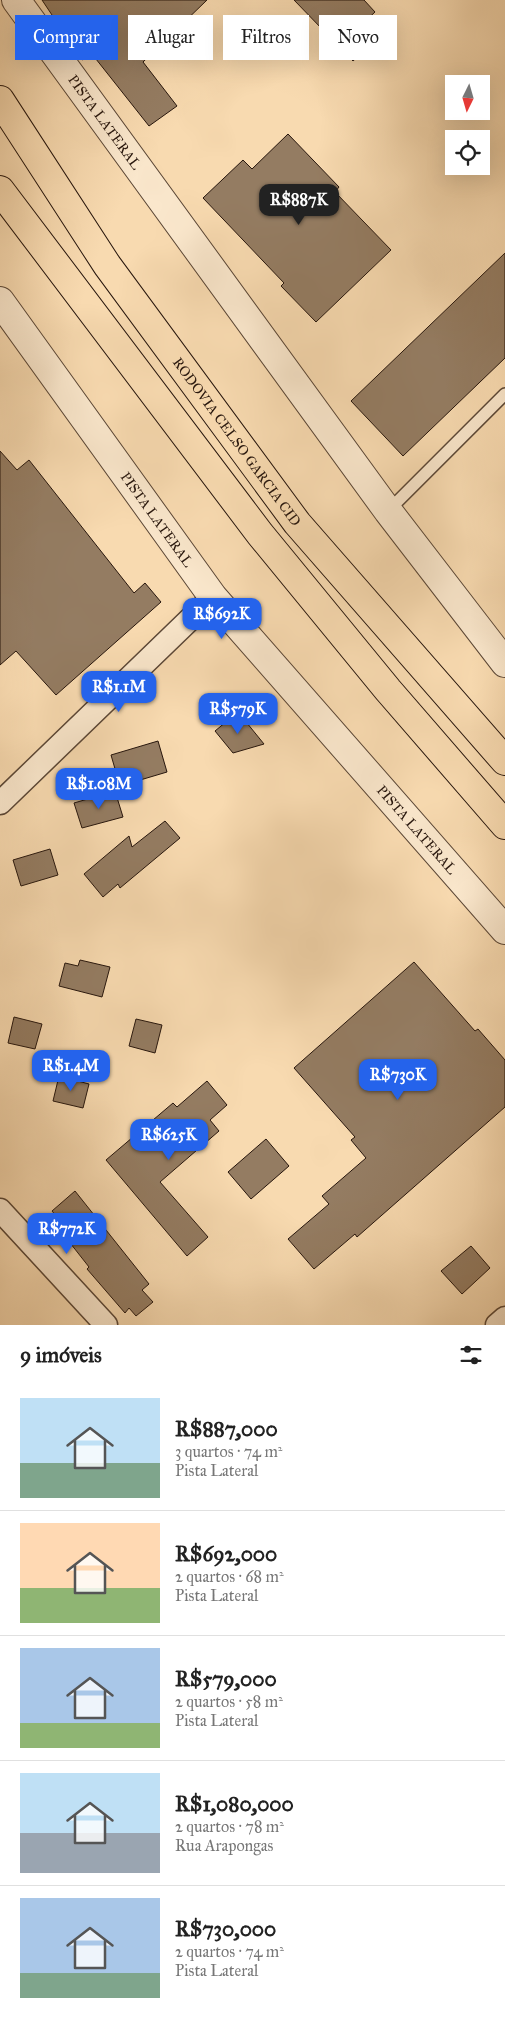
<!DOCTYPE html>
<html lang="pt">
<meta charset="utf-8">
<style>
:root{--surface:#fff;--page:#f6f6f6;--text:#222;--muted:#767676;--line:#e0e0e0;--accent:#2563eb}
body{margin:0;font-family:"IM FELL Great Primer",serif;background:var(--page);color:var(--text);height:100vh;display:flex;flex-direction:column;font-size:19px;white-space:nowrap}
*{box-sizing:border-box;margin:0}
p{font-size:16px;color:var(--muted)}
.icon{flex:none;width:28px;height:28px;fill:none;stroke:currentColor;stroke-width:2;stroke-linecap:round;stroke-linejoin:round}
.map{position:relative;height:1325px;overflow:hidden}
.panel{display:flex;flex-direction:column;background:var(--surface);flex:1}
.panel>*{flex:none}
.top-card{position:absolute;left:15px;top:15px;width:475px;height:45px;display:flex;gap:10px}
.needle{width:32px;rotate:185deg}
.controls{position:absolute;left:445px;top:75px;display:grid;gap:10px}
.controls a{display:grid;place-items:center;width:45px;height:45px;border-radius:0px;background:var(--surface);box-shadow:0 5px 20px #0002;font-size:25px}
.price{position:absolute;translate:-50% -42px;padding:0 11px;border-radius:10px;background:var(--accent);color:#fff;font-size:16px;line-height:32px;filter:drop-shadow(0 1px 2px #0008)}
.price::after{content:'';position:absolute;left:50%;top:30px;width:15px;height:11px;margin-left:-8px;background:inherit;clip-path:polygon(0 0,100% 0,50% 100%)}
.price.current{background:#222;color:#fff}
ul{padding:0;list-style:none}
li{display:flex;align-items:center;gap:15px;height:125px;padding:0 20px}
li+li{border-top:1px solid var(--line)}
li span{display:grid;place-items:center;flex:none;width:140px;height:100px;border-radius:0px;color:#555}
li>.icon{margin-inline-start:auto}
span .icon{width:60px;height:60px;fill:#fffc;stroke-width:1}
li b{font-size:21px}
h2{display:flex;justify-content:space-between;align-items:center;height:60px;padding:0 20px;font-size:21px}
.chip{padding:0 18px;border-radius:0px;background:var(--surface);box-shadow:0 5px 20px #0002;font-size:18px;line-height:45px}
.chip.current{background:var(--accent);color:#fff}
.map>svg:first-child{display:block}
</style>
<div class="map">
<svg width="505" height="1325" viewBox="0 0 505 1325">
<rect width="100%" height="100%" fill="#f8dab0"/>
<filter id="stains"><feTurbulence type="fractalNoise" baseFrequency=".004" numOctaves="4"/><feColorMatrix values="0 0 0 0 .2 0 0 0 0 .09 0 0 0 0 .02 0 0 0 .5 -.17"/></filter>
<radialGradient id="worn" r=".72"><stop offset=".6" stop-color="#630" stop-opacity="0"/><stop offset="1" stop-color="#630" stop-opacity=".3"/></radialGradient>
<path fill="#947c62" stroke="#27160d" d="M42,0H207L143,62L177,106L149,126L92,54L82,60Z
M294,0H364L375,12L360,26L375,41L353,61Z
M288,134L339,187L335,192L391,250L316,322L281,286L284,283L203,198L243,160L252,169Z
M505,253V358L403,456L351,401Z
M0,451L17,470L29,460L134,593L145,583L161,602L56,695L16,651L0,665Z
M238,712L264,744L233,753L215,731Z
M158,741L167,772L120,786L111,755Z
M115,791L123,817L82,828L74,803Z
M165,821L180,838L120,888L118,884L103,897L84,874L129,836L132,847Z
M50,849L58,875L21,886L13,860Z
M80,960L110,967L102,997L59,986L65,963L78,966Z
M414,962L475,1031L478,1029L505,1060V1107L357,1237L355,1234L314,1269L288,1239L329,1204L322,1196L366,1158L351,1140L355,1137L294,1068Z
M14,1017L42,1024L35,1049L8,1043Z
M136,1019L162,1025L155,1053L129,1046Z
M59,1076L89,1084L83,1108L53,1101Z
M207,1081L227,1105L210,1120L219,1131L160,1182L208,1237L187,1256L106,1160L173,1103L177,1107Z
M266,1139L289,1166L251,1199L228,1172Z
M75,1191L149,1284L142,1290L153,1302L136,1316L129,1308L125,1313L87,1269L89,1267L67,1239L72,1235L52,1211Z
M471,1246L490,1268L462,1294L441,1271Z"/>
<g fill="none" stroke-linecap="round" stroke-linejoin="round">
<defs>
<path id="service" d="M388,511L505,394"/>
<path id="minor" d="M0,803L213,597
M0,1210L106,1325
M497,1325L505,1318"/>
<g id="tertiary">
<path id="s1" d="M16,0L388,511L505,663"/>
<path id="s2" d="M0,301L213,597L505,930"/>
</g>
<g id="motorway">
<path id="s3" d="M0,100L107,265L297,523L505,761"/>
<path d="M0,190L260,534L388,690L505,825"/>
</g>
</defs>
<use href="#service" stroke="#5b4736" stroke-width="14"/>
<use href="#minor" stroke="#5b4736" stroke-width="25"/>
<use href="#tertiary" stroke="#5b4736" stroke-width="30"/>
<use href="#motorway" stroke="#27160d" stroke-width="30"/>
<use href="#service" stroke="#fae7cc" stroke-width="11"/>
<use href="#minor" stroke="#fae7cc" stroke-width="22"/>
<use href="#tertiary" stroke="#fae7cc" stroke-width="28"/>
<use href="#motorway" stroke="#f8dab0" stroke-width="28"/>
</g>
<g text-anchor="middle" stroke-width="4.5" stroke-linejoin="round" paint-order="stroke">
<g font-size="14" fill="#27160d" stroke="#fae7cc">
<text dy="5" stroke="none"><textPath href="#s1" startOffset="151">PISTA LATERAL</textPath></text>
<text dy="5" stroke="none"><textPath href="#s3" startOffset="416">RODOVIA CELSO GARCIA CID</textPath></text>
<text dy="5" stroke="none"><textPath href="#s2" startOffset="269">PISTA LATERAL</textPath></text>
<text dy="5" stroke="none"><textPath href="#s2" startOffset="674">PISTA LATERAL</textPath></text>
</g>
</g>
<rect width="100%" height="100%" filter="url(#stains)"/>
<rect width="100%" height="100%" fill="url(#worn)"/>
</svg>
<div class="controls">
<a><svg class="needle" viewBox="-14 -14 28 28"><path d="M0-13l5 13h-10z" fill="#e53935"/><path d="M0 13l5-13h-10z" fill="#767676"/></svg></a>
<a><svg class="icon" aria-label="locate" viewBox="0 0 24 24"><circle cx="12" cy="12" r="6"/><path d="M12 2v4M12 18v4M2 12h4M18 12h4"/></svg></a>
</div>
<b class="price current" style="left:299px;top:226px">R$887K</b>
<b class="price" style="left:222px;top:640px">R$692K</b>
<b class="price" style="left:119px;top:713px">R$1.1M</b>
<b class="price" style="left:238px;top:735px">R$579K</b>
<b class="price" style="left:99px;top:810px">R$1.08M</b>
<b class="price" style="left:71px;top:1092px">R$1.4M</b>
<b class="price" style="left:398px;top:1101px">R$730K</b>
<b class="price" style="left:169px;top:1161px">R$625K</b>
<b class="price" style="left:67px;top:1255px">R$772K</b>
<div class="top-card">
<a class="chip current">Comprar</a>
<a class="chip">Alugar</a>
<a class="chip">Filtros</a>
<a class="chip">Novo</a>
</div>
</div>
<section class="panel">
<h2>9 imóveis<svg class="icon" aria-label="filters" viewBox="0 0 24 24"><path d="M4 7h16M4 17h16"/><circle cx="9" cy="7" r="2"/><circle cx="15" cy="17" r="2"/></svg></h2>
<ul>
<li><span style="background:linear-gradient(#bfe0f5 65%,#7fa58c 0)"><svg class="icon" aria-label="home" viewBox="0 0 24 24"><path d="M3 11l9-7 9 7M6 9v11h12V9"/></svg></span><div><b>R$887,000</b><p>3 quartos · 74 m²</p><p>Pista Lateral</p></div></li>
<li><span style="background:linear-gradient(#ffd9b3 65%,#8fb573 0)"><svg class="icon" aria-label="home" viewBox="0 0 24 24"><path d="M3 11l9-7 9 7M6 9v11h12V9"/></svg></span><div><b>R$692,000</b><p>2 quartos · 68 m²</p><p>Pista Lateral</p></div></li>
<li><span style="background:linear-gradient(#a9c7e8 75%,#8fb573 0)"><svg class="icon" aria-label="home" viewBox="0 0 24 24"><path d="M3 11l9-7 9 7M6 9v11h12V9"/></svg></span><div><b>R$579,000</b><p>2 quartos · 58 m²</p><p>Pista Lateral</p></div></li>
<li><span style="background:linear-gradient(#bfe0f5 60%,#9aa5b1 0)"><svg class="icon" aria-label="home" viewBox="0 0 24 24"><path d="M3 11l9-7 9 7M6 9v11h12V9"/></svg></span><div><b>R$1,080,000</b><p>2 quartos · 78 m²</p><p>Rua Arapongas</p></div></li>
<li><span style="background:linear-gradient(#a9c7e8 75%,#7fa58c 0)"><svg class="icon" aria-label="home" viewBox="0 0 24 24"><path d="M3 11l9-7 9 7M6 9v11h12V9"/></svg></span><div><b>R$730,000</b><p>2 quartos · 74 m²</p><p>Pista Lateral</p></div></li>
</ul>
</section>
